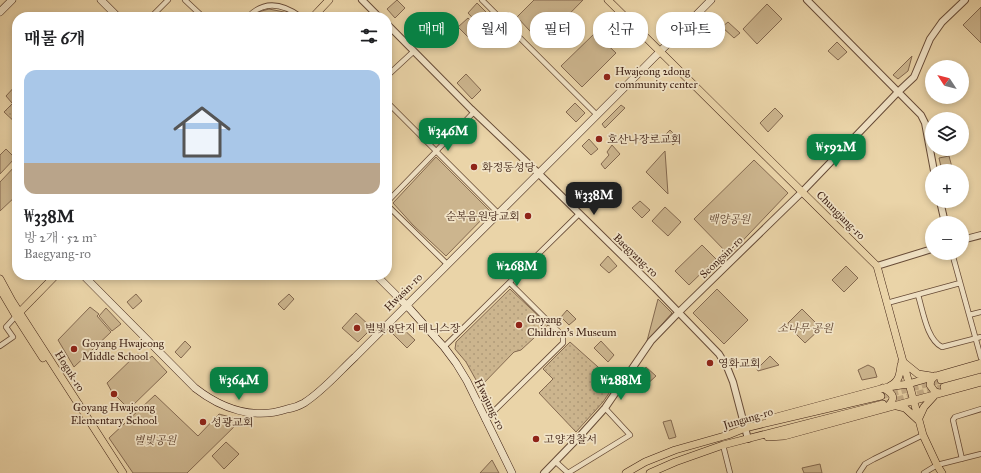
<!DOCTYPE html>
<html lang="ko">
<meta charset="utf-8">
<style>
:root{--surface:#fff;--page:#f2f2f2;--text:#202124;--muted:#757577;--accent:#0b8043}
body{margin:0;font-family:"IM FELL Great Primer","Noto Serif KR",serif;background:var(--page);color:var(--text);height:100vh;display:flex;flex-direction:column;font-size:15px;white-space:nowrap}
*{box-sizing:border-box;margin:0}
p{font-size:13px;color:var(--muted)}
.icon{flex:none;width:22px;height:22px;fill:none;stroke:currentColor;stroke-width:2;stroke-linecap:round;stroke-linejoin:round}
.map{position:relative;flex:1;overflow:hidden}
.drawer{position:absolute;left:12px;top:12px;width:380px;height:268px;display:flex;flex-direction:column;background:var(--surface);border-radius:16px;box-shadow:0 2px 6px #0003}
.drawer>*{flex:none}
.hud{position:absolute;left:404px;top:12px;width:380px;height:36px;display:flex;gap:8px}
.needle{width:26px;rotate:306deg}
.buttons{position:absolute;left:925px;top:60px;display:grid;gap:8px}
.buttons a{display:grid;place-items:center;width:44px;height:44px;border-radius:50%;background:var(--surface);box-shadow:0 2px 6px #0003;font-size:20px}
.price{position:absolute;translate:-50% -34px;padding:0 9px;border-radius:8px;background:var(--accent);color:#fff;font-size:13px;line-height:26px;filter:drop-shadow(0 1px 2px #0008)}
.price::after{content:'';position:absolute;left:50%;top:24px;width:12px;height:9px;margin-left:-6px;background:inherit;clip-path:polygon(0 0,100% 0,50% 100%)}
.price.on{background:#222;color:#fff}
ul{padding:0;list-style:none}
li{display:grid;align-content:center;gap:8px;height:212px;padding:0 12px}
li span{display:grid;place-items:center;height:124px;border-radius:12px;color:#555}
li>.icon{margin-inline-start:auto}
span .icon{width:72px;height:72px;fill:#fffc;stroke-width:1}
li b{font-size:17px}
h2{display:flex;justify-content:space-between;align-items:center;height:48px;padding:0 12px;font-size:17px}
.tag{padding:0 14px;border-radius:16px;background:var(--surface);box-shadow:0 2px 6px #0003;font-size:14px;line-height:36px}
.tag.on{background:var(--accent);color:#fff}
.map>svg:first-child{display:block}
</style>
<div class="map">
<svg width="981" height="473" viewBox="0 0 981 473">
<defs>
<pattern id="grass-dots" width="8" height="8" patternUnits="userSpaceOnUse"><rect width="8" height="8" fill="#ccb58e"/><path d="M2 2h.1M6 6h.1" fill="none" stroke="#b09b79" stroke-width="1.8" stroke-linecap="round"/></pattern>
</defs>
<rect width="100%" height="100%" fill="#ead4a8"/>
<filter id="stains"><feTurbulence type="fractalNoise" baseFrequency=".005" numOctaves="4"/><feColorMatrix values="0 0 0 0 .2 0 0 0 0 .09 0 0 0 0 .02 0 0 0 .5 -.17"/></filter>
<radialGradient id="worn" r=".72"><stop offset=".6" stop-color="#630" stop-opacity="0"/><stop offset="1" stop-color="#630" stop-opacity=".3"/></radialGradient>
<path fill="url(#grass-dots)" stroke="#846950" d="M17,99V124L4,112Z
M510,289L548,325L521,350L514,352L480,387L466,362L455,349L456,342Z
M570,342L616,383L603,402L576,432L539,393L553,379L543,369Z"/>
<path fill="#ccb58e" stroke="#846950" d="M397,0L405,8L395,18L387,9Z
M534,0H583L541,43L517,17Z
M477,3L493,19L483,29L468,13Z
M767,4L782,19L757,44L743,29Z
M981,7V43L963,25Z
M269,9L289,13L294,17H253L258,12Z
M468,18L481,31L472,41L458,27Z
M728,22L740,33L734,38L722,27Z
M595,33L616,53L582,87L561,66Z
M837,42L847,52L838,60L828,51Z
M912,56L908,71L898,79L893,75Z
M466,74L481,90L472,99L457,83Z
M17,84V98L12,103L6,96Z
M575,103L585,113L576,122L566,112Z
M621,105L625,108L605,128L602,124Z
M775,108L783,116L768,132L760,123Z
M670,130L679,139L673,145L664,136Z
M589,139L598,149L591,155L582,146Z
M612,145L620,154L605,169L601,164L609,155L607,152Z
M6,149L15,158L0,174V155Z
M665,151L668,194L646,172Z
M949,156L953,171H942L939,158Z
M436,157L490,211L446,256L413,225L393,203Z
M754,160L788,193L729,255L694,219Z
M17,164V195L0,211V182Z
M640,201L650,210L642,218L632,208Z
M665,207L681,222L668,236L652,221Z
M702,245L716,259L689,285L675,271Z
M608,256L617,266L609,273L600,265Z
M846,266L858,278L844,292L832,280Z
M717,289L748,320L724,344L693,313Z
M136,294L142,301L133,309L127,302Z
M289,294L294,299L284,310L278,304Z
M658,299L672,313L647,341Z
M90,307L99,314L97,316L111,332L74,367L58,340Z
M106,308L121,324L112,331L99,316Z
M802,309L821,328L805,343L789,327L788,323Z
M567,310L576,319L569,325L561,317Z
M356,313L372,328L358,342L342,328Z
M400,326L415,340L407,348L393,334Z
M185,341L191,347L181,358L175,352Z
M601,341L614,355L608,362L594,348Z
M138,353L146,361L152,356L167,372L129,409L112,392L107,383Z
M770,356L779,365L758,371L757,369Z
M868,365L874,368L877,377L862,380L858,370Z
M646,367L656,376L644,387L638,381L643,374L642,372Z
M155,395L198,436L219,414L241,420L187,473H133L109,438Z
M671,420L676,437L669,439L663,422Z
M226,442L239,454L224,469L212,456Z
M492,460L499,473H480Z
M820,464L822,473H804L802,468Z"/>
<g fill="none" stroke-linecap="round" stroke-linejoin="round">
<path stroke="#c7af8a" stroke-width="7" stroke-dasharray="7 3.5" stroke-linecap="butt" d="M881,396L941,380
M887,403L944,387"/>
<defs>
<path id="minor" d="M185,0L203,17
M482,0L597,115
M151,17L168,0
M248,17C264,0 282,3 301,17
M387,76L414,51
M387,102L498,213
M387,202L474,112
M387,205L447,264
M952,253L981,358
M918,295C923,311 927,340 942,347L981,337
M887,303L960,283
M969,315L981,312
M0,346L13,337L6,327L16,316
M444,347L579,214
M485,420L563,343V336L510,283
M723,445L730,473
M962,459L953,420L955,417L981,409
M556,462L568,473L630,435L605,408
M859,473L865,464L874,459L923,435
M924,473L937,465L981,454"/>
<path id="tertiary" d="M362,0L379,17
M807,0L921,115L925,123L934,171
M387,24L471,109L535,170L655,288L719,354L727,367L733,382L748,439
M940,201L945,223
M962,240L981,235
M877,266L932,249
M544,473L579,437L605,408L651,341L679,312L802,192L898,92L914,77L930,39L942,22L965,0"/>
<path id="secondary" d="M101,0L118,17
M0,12L12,0
M83,275L195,388C222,409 254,420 287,409C293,408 299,406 304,403C323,391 339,372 355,357L617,95L711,0
M376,275L410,309L444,347L456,363L467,381L512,473"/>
<path id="primary" d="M608,0L877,266L923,435L937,465L942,473
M313,17L329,0
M0,279L12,301L123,473
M0,289L16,316L43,358
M17,315L56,275
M902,361L918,374L931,376
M935,376L931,380L930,385L935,392L939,393
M941,380L981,369
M890,386C899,382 900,374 901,365
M944,387L981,377
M883,388C895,394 896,399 886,408
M897,406L905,408L918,420L924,407L934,396
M769,419L888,387L908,384L981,363
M768,437L784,436L981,382
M626,473L645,462L675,450L728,435L745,428L881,396
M650,473L675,462L723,445L883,404"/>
</defs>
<use href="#minor" stroke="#674b37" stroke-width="6"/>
<use href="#tertiary" stroke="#674b37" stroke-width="8"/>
<use href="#secondary" stroke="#3b1d11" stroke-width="8"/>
<use href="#primary" stroke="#3b1d11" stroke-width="8"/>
<use href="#minor" stroke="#f1e3c6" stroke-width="4.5"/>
<use href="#tertiary" stroke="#f1e3c6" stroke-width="6"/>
<use href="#secondary" stroke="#f1e3c6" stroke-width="7"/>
<use href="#primary" stroke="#ead4a8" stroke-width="7"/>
</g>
<g fill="#8f2418" stroke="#f1e3c6" stroke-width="1.5">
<circle cx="607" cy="77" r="4"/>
<circle cx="599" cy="139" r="4"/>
<circle cx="474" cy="167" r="4"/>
<circle cx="528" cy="216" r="4"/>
<circle cx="519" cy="325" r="4"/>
<circle cx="357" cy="328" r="4"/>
<circle cx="74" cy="349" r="4"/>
<circle cx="710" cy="363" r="4"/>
<circle cx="114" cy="394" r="4"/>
<circle cx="203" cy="422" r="4"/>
<circle cx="536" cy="439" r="4"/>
</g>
<g text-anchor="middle" stroke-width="3.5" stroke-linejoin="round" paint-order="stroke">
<g font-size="11" fill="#3b1d11" stroke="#f1e3c6" text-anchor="start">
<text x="615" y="75">Hwajeong 2dong<tspan x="615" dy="13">community center</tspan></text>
<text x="607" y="143">호산나장로교회</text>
<text x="482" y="171">화정동성당</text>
<text x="520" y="220" text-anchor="end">순복음원당교회</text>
<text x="527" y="323">Goyang<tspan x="527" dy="13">Children’s Museum</tspan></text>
<text x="365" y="332">별빛 8단지 테니스장</text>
<text x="82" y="347">Goyang Hwajeong<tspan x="82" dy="13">Middle School</tspan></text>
<text x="718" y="367">영화교회</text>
<text x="114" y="411" text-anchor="middle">Goyang Hwajeong<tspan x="114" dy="13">Elementary School</tspan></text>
<text x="211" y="426">성광교회</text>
<text x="544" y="443">고양경찰서</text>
</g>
<g font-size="11" fill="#3b1d11" stroke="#f1e3c6">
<text transform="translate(841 215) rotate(45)" y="4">Chungjang-ro</text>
<text transform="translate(636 255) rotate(44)" y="4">Baegyang-ro</text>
<text transform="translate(721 257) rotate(-44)" y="4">Seongsin-ro</text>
<text transform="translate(403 292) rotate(-45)" y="4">Hwasin-ro</text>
<text transform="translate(70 371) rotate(58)" y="4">Hoguk-ro</text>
<text transform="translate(490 404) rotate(64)" y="4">Hwajung-ro</text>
<text transform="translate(748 418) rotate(-16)" y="4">Jungang-ro</text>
</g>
<g font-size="11" font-style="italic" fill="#5f4330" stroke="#f1e3c6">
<text x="729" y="223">백양공원</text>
<text x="805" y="332">소나무 공원</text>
<text x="155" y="444">별빛공원</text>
</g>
</g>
<rect width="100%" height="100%" filter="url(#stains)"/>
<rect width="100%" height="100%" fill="url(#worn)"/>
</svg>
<div class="buttons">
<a><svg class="needle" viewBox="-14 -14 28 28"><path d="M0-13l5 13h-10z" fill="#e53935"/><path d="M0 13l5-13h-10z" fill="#757577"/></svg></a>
<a><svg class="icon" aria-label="layers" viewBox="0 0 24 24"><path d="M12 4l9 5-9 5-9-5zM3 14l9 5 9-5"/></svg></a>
<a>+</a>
<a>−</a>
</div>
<b class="price" style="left:448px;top:152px">₩346M</b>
<b class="price" style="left:836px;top:168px">₩592M</b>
<b class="price on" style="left:594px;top:216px">₩338M</b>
<b class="price" style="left:517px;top:287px">₩268M</b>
<b class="price" style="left:239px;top:401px">₩364M</b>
<b class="price" style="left:621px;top:401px">₩288M</b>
<div class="hud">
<a class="tag on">매매</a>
<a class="tag">월세</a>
<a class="tag">필터</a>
<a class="tag">신규</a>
<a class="tag">아파트</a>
</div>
<section class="drawer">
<h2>매물 6개<svg class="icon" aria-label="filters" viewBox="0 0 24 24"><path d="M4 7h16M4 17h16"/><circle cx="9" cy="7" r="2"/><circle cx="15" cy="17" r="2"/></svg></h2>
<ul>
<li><span style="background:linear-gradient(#a9c7e8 75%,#b9a48a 0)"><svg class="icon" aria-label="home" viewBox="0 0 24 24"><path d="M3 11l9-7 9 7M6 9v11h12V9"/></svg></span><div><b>₩338M</b><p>방 2개 · 52 m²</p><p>Baegyang-ro</p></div></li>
</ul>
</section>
</div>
